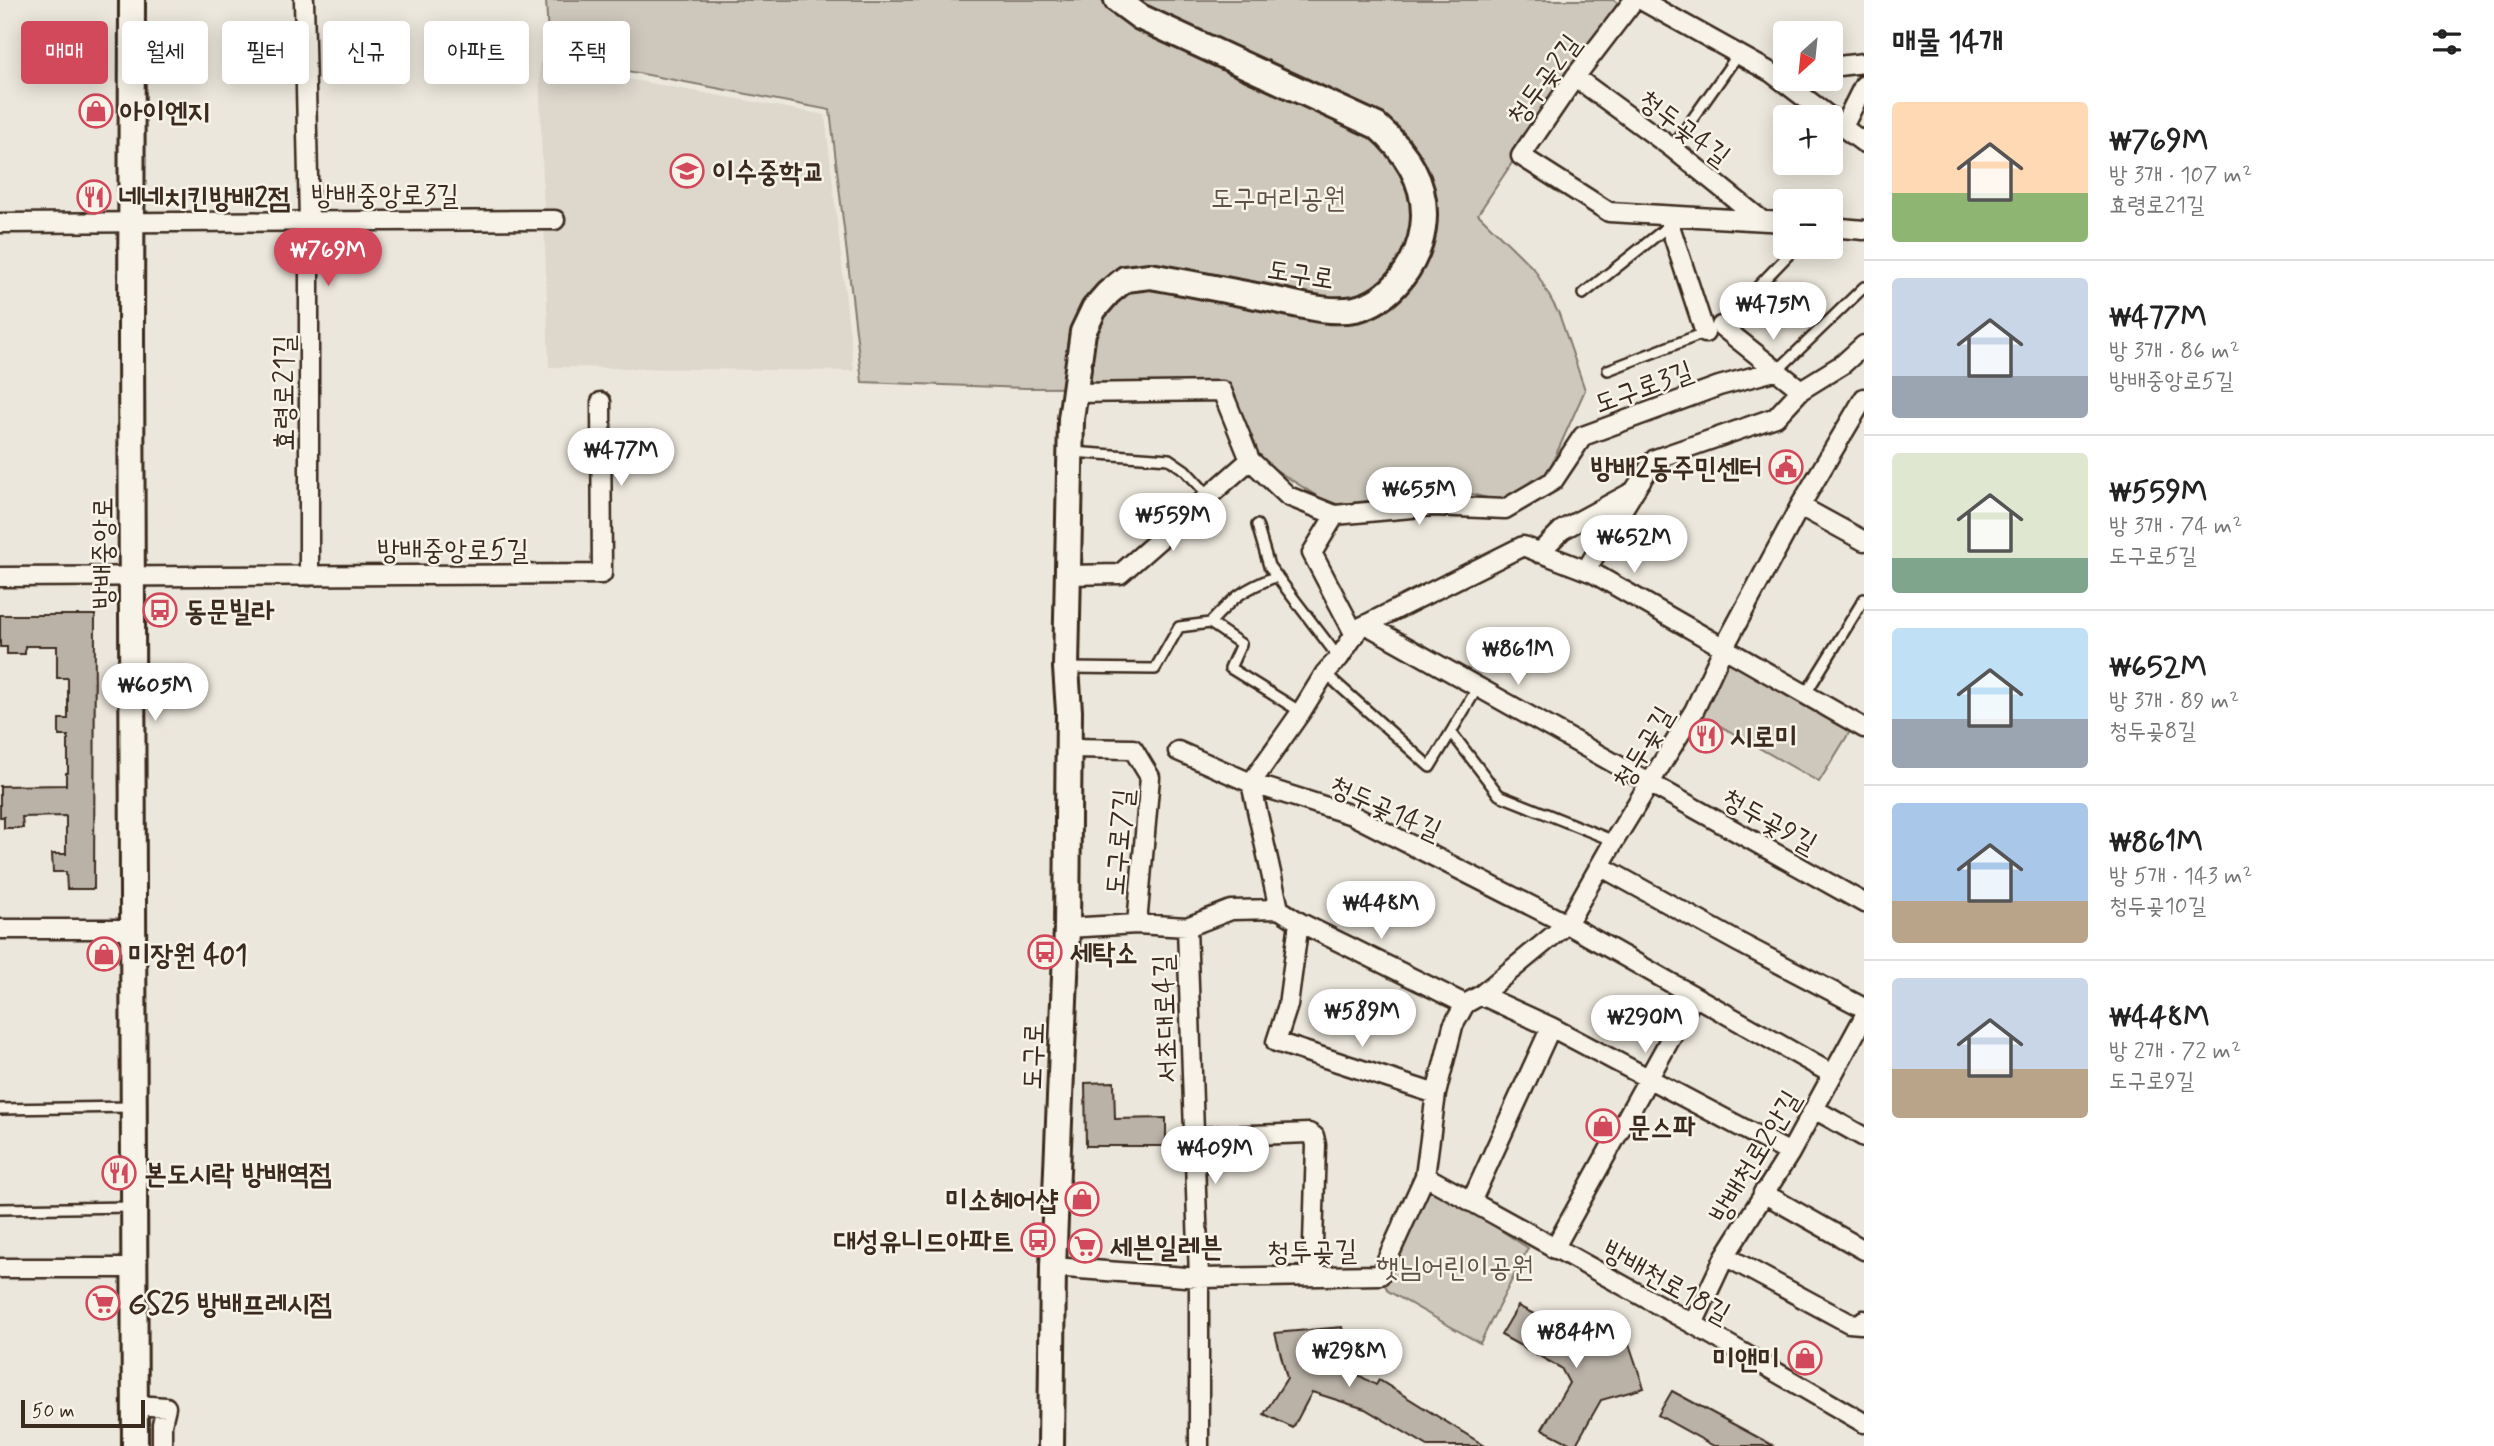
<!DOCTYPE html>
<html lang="ko">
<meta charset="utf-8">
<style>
:root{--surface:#fff;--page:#f6f6f6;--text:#222;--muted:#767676;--line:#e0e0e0;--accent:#d1495b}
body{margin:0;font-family:Mynerve,"Poor Story",sans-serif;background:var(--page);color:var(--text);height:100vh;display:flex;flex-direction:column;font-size:26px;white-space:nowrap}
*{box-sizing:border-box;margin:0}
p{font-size:23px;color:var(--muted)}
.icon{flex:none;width:38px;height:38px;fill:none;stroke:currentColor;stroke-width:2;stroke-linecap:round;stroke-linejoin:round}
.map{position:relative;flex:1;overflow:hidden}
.side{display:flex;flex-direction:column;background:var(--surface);width:630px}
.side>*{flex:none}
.hud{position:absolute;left:21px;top:21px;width:665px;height:63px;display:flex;gap:14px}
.needle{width:46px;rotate:207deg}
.fabs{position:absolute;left:1773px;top:21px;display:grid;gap:14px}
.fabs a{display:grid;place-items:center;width:70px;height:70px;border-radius:7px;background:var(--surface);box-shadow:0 4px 18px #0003;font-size:35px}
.scale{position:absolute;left:21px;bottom:18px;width:124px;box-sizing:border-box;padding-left:7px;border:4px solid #3b2a1e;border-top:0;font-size:19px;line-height:24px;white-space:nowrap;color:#3b2a1e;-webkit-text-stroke:5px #f7f3e8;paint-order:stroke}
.price{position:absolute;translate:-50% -60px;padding:0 16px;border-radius:24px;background:#fff;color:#222;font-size:23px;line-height:46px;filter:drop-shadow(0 2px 4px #0008)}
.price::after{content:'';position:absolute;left:50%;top:42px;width:21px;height:16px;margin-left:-10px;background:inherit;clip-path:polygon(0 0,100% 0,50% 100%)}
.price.on{background:var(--accent);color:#fff}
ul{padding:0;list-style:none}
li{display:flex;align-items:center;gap:21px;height:175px;padding:0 28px}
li+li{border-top:2px solid var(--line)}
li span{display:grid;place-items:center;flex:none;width:196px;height:140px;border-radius:7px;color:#555}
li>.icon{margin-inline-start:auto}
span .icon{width:84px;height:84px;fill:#fffc;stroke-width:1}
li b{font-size:30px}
h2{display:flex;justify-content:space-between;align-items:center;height:84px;padding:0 28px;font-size:30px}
.pill{padding:0 24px;border-radius:7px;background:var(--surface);box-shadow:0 4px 18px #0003;font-size:24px;line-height:63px}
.pill.on{background:var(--accent);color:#fff}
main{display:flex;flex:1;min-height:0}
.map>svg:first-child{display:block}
</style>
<main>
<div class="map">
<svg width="1864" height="1446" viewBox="0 0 1864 1446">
<rect width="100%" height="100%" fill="#ece7dc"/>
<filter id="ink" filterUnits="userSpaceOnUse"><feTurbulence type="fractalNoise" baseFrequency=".0143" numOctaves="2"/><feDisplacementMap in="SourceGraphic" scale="14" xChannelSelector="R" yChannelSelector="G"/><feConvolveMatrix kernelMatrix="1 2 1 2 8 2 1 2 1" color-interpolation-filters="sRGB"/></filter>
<g filter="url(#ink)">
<path fill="#ddd7cc" d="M539,63L825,115L854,371L549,367Z"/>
<path fill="#cec8bc" stroke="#84796d" stroke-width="2" d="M546,0H1613L1618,3L1478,214L1535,270L1559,314L1585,390L1545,479L1508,503L1459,491L1331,505L1260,460L1226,387L1025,388L862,382L830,110L549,56Z
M1723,649L1855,723L1819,782L1694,711Z
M1427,1182L1528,1248L1480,1343L1388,1291L1380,1275Z"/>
<path fill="#bab2a7" stroke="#3b2a1e" stroke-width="2" d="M0,615H95L94,889H67L66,872H53L52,854H66V816L22,817L23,828H4V817H0V786L66,785V773H68V736H59V719H68V678H57V646H25V654H7V647H0Z
M1114,1082L1115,1119L1166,1118V1146H1086L1085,1083Z
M1518,1306L1591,1343L1628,1341L1644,1388L1601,1400L1575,1446L1542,1429L1569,1383L1561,1368L1501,1335Z
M1342,1327L1350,1370L1376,1385L1379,1380L1485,1446H1428L1365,1409L1312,1392L1293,1428L1264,1414L1287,1378L1275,1333Z
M1672,1391L1774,1446H1714L1658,1415Z"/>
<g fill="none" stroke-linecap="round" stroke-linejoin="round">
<defs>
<path id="lane" d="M1672,148L1739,53
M1583,294L1671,224
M1720,326L1796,247
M1608,370L1707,332
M1778,370L1864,287
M1072,452L1169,459L1185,470L1209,496
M1257,525L1269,566L1339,658
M1210,623C1235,596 1242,590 1277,576
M1068,668L1155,669L1179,627L1210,623L1241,644L1230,668L1301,712
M1325,673L1430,767L1478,687
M1805,695L1864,599
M1451,732L1499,795L1614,841
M0,1109L132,1107
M0,1209L133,1207"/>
<path id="street" d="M304,0L309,221V576
M1634,0L1575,77L1521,156L1609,212L1785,222
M1641,0L1772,73L1830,117
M1830,67L1864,63
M1575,77L1672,148L1760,219
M1833,120L1864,143
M1843,127L1864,85
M0,223L555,220
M1670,226L1705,333
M1830,227L1864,230
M1721,326L1801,390
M1075,393L1222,391L1250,460L1288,496L1335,515L1433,506L1505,509L1553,481L1583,436L1719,386L1778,370
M1800,506L1864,541
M1335,515L1312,553L1355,635
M1539,553L1562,530L1634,491L1655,459L1776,417L1801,390L1843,364L1864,345
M1586,570L1634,491
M1068,575L1120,574L1250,460
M0,577L602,574L601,402
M1367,625L1864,903
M1069,748L1133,749L1150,777L1137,924
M1178,751L1251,783L1352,815L1567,924L1832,1074
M1600,866L1738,942L1864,1008
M1279,909L1251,783L1301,712L1325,673L1339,658L1359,628L1523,546L1593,573L1864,728
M1299,922L1288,1005L1276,1042L1436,1094
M1187,927L1199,1278V1446
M1067,928L1137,924L1187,927L1231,910L1279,909L1299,922L1465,1004
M0,929H133
M1481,995L1551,1027L1790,1153
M1814,1109L1864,1137
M1194,1137L1309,1133L1314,1136L1316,1145L1312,1276
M1425,1176L1693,1324L1864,1423
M1763,1193L1864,1250
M1471,1202L1551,1027
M1554,1249L1694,996
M1725,1256L1849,1323L1861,1324L1864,1320
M1053,1267L1199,1278L1380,1275L1425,1176L1436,1094L1453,1026L1465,1004L1481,995L1567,924L1614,841L1694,711L1723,649L1800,506L1864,398
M0,1268H134
M1693,1324L1725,1256L1790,1153L1864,1017
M135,1405L166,1407L162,1424V1446"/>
<path id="secondary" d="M132,0L131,337L135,1446
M1051,1446L1053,1267L1067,928L1069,711L1066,668L1071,419L1083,332L1094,309L1108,293L1125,279L1150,276C1190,283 1230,291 1271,299C1298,304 1327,314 1355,309C1392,301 1418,263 1423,228C1429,186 1408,153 1377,126L1140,17L1117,0"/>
</defs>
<use href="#lane" stroke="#3b2a1e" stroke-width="14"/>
<use href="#street" stroke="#3b2a1e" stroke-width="23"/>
<use href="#secondary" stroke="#3b2a1e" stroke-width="30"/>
<use href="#lane" stroke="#f7f3e8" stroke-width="9"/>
<use href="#street" stroke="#f7f3e8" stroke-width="18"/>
<use href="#secondary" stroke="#f7f3e8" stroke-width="24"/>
</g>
</g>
<defs>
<symbol id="shop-ring" viewBox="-11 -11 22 22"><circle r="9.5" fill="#f7f3e8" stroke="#d1495b" stroke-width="1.5"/><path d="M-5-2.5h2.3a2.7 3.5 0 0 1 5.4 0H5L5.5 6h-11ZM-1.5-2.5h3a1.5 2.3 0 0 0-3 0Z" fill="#d1495b"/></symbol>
<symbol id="school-ring" viewBox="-11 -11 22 22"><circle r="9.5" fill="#f7f3e8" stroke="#d1495b" stroke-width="1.5"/><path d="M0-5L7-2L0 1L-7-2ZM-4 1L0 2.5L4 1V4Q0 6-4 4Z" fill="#d1495b"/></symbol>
<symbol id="restaurant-ring" viewBox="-11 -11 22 22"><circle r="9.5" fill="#f7f3e8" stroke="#d1495b" stroke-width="1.5"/><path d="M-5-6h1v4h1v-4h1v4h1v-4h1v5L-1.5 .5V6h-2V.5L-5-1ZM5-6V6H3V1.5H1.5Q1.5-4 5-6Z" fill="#d1495b"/></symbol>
<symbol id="civic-ring" viewBox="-11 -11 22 22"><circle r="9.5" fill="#f7f3e8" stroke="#d1495b" stroke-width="1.5"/><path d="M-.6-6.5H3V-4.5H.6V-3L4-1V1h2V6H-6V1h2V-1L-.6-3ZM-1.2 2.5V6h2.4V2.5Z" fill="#d1495b"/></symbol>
<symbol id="bus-ring" viewBox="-11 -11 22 22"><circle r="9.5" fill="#f7f3e8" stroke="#d1495b" stroke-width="1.5"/><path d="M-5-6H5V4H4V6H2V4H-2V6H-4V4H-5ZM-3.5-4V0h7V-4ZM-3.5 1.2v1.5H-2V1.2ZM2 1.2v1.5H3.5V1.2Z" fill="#d1495b"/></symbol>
<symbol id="supermarket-ring" viewBox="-11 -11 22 22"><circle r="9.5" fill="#f7f3e8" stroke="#d1495b" stroke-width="1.5"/><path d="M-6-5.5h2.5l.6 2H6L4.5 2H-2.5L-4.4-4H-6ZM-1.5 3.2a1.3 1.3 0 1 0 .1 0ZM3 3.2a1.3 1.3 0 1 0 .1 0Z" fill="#d1495b"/></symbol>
</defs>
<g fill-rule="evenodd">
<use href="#shop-ring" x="77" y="92" width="38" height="38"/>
<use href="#school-ring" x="668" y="152" width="38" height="38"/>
<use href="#restaurant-ring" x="75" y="178" width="38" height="38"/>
<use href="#civic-ring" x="1767" y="448" width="38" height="38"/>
<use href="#bus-ring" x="141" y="591" width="38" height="38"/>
<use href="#restaurant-ring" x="1687" y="717" width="38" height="38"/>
<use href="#bus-ring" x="1026" y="933" width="38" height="38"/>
<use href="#shop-ring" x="85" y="935" width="38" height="38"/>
<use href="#shop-ring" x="1584" y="1107" width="38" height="38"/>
<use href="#restaurant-ring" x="100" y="1154" width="38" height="38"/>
<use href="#shop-ring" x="1063" y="1180" width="38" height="38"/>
<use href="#bus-ring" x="1019" y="1221" width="38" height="38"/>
<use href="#supermarket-ring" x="1066" y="1227" width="38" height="38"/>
<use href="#supermarket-ring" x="84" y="1284" width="38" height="38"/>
<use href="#shop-ring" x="1786" y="1339" width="38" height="38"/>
</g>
<g text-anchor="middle" stroke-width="5" stroke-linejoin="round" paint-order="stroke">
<g font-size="28" fill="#3b2a1e" stroke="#f7f3e8">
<text transform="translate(1543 79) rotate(-54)" y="10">청두곶2길</text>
<text transform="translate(1685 127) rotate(37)" y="10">청두곶4길</text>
<text x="385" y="204">방배중앙로3길</text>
<text transform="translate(1301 273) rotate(9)" y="10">도구로</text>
<text transform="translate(1643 386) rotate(-20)" y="10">도구로3길</text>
<text transform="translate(283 393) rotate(-90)" y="10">효령로21길</text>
<text x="453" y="559">방배중앙로5길</text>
<text transform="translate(102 553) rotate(-90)" y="10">방배중앙로</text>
<text transform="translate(1642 747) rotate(-59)" y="10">청두곶길</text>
<text transform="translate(1386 807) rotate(24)" y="10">청두곶14길</text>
<text transform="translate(1770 820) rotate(29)" y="10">청두곶9길</text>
<text transform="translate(1118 842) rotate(-85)" y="10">도구로7길</text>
<text transform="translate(1164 1019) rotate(-92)" y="10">서초대로4길</text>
<text transform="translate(1032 1056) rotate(-88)" y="10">도구로</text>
<text transform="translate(1754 1156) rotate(-59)" y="10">방배천로2안길</text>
<text transform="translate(1312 1250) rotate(-1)" y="10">청두곶길</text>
<text transform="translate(1667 1281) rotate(29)" y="10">방배천로18길</text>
</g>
<g font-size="28" font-weight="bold" fill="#3b2a1e" stroke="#f7f3e8" text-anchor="start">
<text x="120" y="121">아이엔지</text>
<text x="712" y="181">이수중학교</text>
<text x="119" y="207">네네치킨방배2점</text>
<text x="1762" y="477" text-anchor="end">방배2동주민센터</text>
<text x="184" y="620">동문빌라</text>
<text x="1730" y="746">시로미</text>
<text x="1070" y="962">세탁소</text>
<text x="128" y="964">미장원 401</text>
<text x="1628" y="1136">문스파</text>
<text x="144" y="1183">본도시락 방배역점</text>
<text x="1058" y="1209" text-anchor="end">미소헤어샵</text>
<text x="1014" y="1250" text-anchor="end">대성유니드아파트</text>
<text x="1110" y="1256">세븐일레븐</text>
<text x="128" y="1313">GS25 방배프레시점</text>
<text x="1780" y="1368" text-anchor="end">미앤미</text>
</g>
<g font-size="28" fill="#605246" stroke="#f7f3e8">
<text x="1278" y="207">도구머리공원</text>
<text x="1455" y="1276">햇님어린이공원</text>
</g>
</g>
</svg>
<div class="fabs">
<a><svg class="needle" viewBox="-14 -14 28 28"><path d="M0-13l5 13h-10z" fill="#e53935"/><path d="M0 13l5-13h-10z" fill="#767676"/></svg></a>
<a>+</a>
<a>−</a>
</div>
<div class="scale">50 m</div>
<b class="price on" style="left:328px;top:288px">₩769M</b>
<b class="price" style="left:1773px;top:342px">₩475M</b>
<b class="price" style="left:621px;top:488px">₩477M</b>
<b class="price" style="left:1419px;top:527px">₩655M</b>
<b class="price" style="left:1173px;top:553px">₩559M</b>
<b class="price" style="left:1634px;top:575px">₩652M</b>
<b class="price" style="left:1518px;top:687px">₩861M</b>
<b class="price" style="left:155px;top:723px">₩605M</b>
<b class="price" style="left:1381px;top:941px">₩448M</b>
<b class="price" style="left:1362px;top:1049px">₩589M</b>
<b class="price" style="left:1645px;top:1055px">₩290M</b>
<b class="price" style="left:1215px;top:1186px">₩409M</b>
<b class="price" style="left:1576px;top:1370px">₩844M</b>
<b class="price" style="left:1349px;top:1389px">₩298M</b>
<div class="hud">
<a class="pill on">매매</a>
<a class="pill">월세</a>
<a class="pill">필터</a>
<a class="pill">신규</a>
<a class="pill">아파트</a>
<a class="pill">주택</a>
</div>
</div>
<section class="side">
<h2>매물 14개<svg class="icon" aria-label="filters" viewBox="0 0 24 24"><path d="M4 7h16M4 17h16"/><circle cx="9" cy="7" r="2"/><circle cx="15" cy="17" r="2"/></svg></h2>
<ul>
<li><span style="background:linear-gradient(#ffd9b3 65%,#8fb573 0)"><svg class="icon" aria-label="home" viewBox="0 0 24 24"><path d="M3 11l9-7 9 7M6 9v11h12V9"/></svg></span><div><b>₩769M</b><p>방 3개 · 107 m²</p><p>효령로21길</p></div></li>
<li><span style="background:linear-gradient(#c9d6e8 70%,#9aa5b1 0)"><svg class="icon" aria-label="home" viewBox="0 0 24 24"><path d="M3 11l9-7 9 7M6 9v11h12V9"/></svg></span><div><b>₩477M</b><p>방 3개 · 86 m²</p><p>방배중앙로5길</p></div></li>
<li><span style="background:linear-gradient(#dfe7d0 75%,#7fa58c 0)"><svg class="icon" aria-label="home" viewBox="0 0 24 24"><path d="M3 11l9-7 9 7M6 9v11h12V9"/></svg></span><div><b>₩559M</b><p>방 3개 · 74 m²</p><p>도구로5길</p></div></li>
<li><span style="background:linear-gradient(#bfe0f5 65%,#9aa5b1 0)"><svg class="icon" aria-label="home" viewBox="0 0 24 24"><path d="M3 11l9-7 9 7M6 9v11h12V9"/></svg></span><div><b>₩652M</b><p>방 3개 · 89 m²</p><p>청두곶8길</p></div></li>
<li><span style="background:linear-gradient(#a9c7e8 70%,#b9a48a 0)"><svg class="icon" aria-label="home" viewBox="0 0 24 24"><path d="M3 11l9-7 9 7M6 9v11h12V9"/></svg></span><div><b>₩861M</b><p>방 5개 · 143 m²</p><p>청두곶10길</p></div></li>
<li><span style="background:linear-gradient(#c9d6e8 65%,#b9a48a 0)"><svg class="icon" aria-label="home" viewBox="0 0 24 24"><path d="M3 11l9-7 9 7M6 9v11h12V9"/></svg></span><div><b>₩448M</b><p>방 2개 · 72 m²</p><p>도구로9길</p></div></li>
</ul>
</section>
</main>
